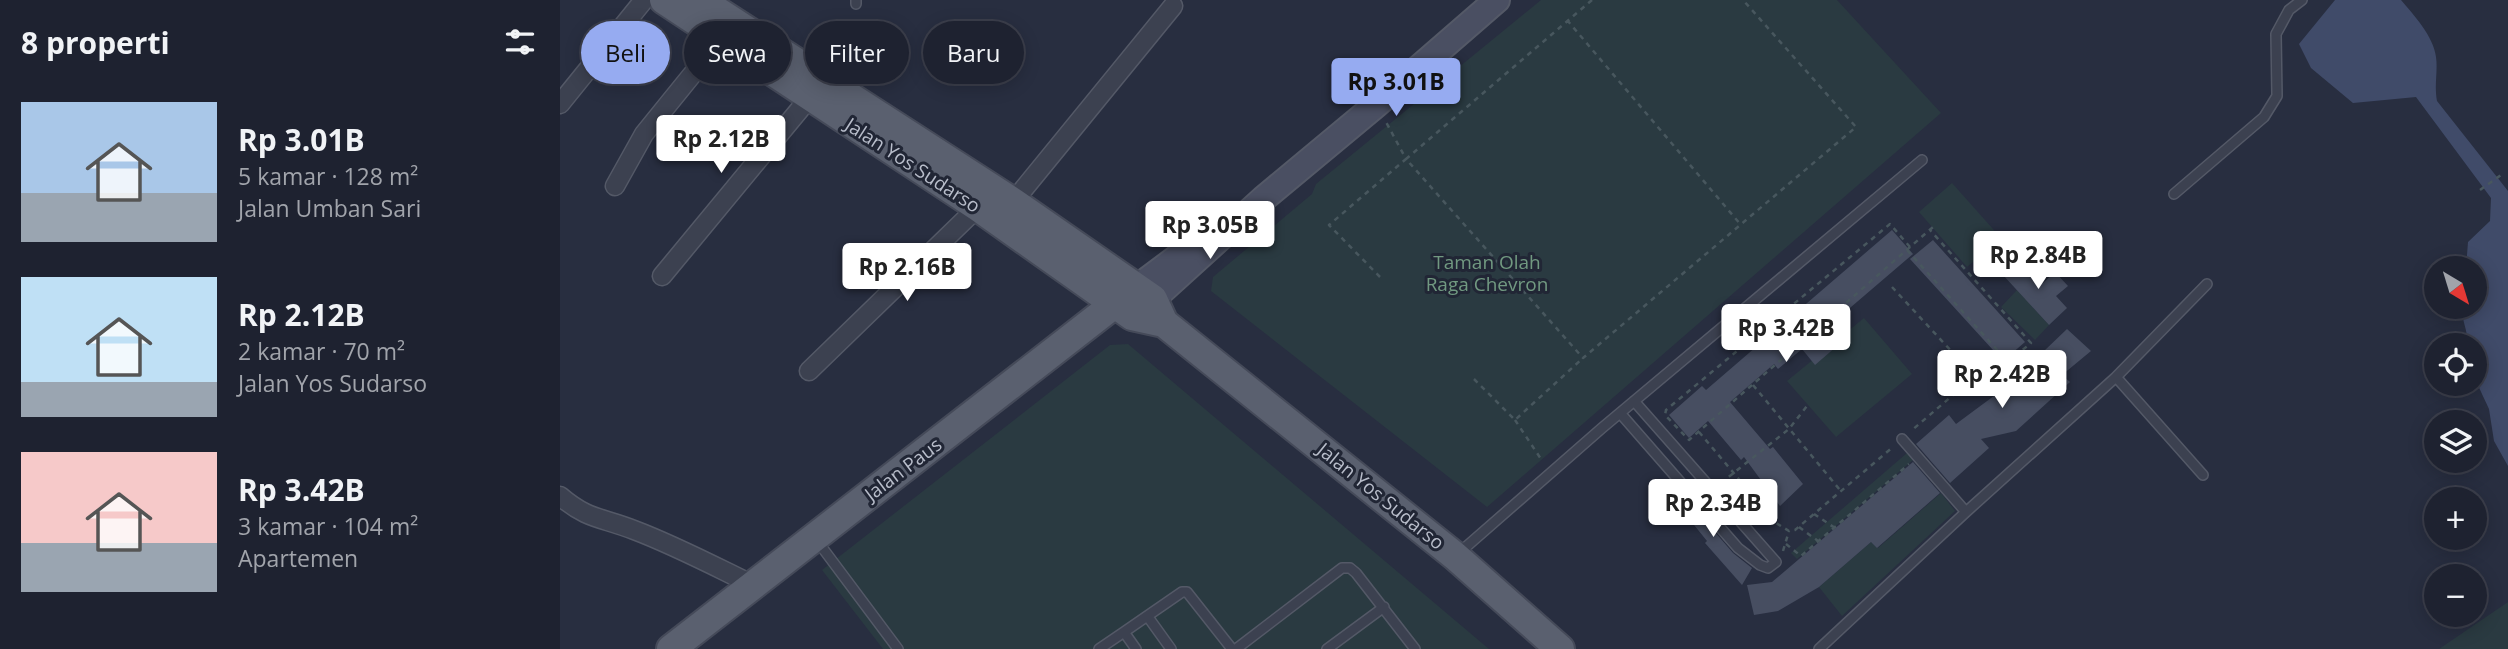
<!DOCTYPE html>
<html lang="id">
<meta charset="utf-8">
<style>
:root{--surface:#1e2230;--page:#2b2f3c;--text:#f1f3f6;--muted:#a1a4ab;--line:#3c3f4c;--accent:#96abf1}
body{margin:0;font-family:"Open Sans",sans-serif;background:var(--page);color:var(--text);height:100vh;display:flex;flex-direction:column;font-size:26px;white-space:nowrap}
*{box-sizing:border-box;margin:0}
p{font-size:23px;color:var(--muted)}
.icon{flex:none;width:38px;height:38px;fill:none;stroke:currentColor;stroke-width:2;stroke-linecap:round;stroke-linejoin:round}
.map{position:relative;flex:1;overflow:hidden}
.sheet{display:flex;flex-direction:column;background:var(--surface);width:560px}
.sheet>*{flex:none}
.top-card{position:absolute;left:21px;top:21px;width:665px;height:63px;display:flex;gap:14px}
.needle{width:46px;rotate:142deg}
.tools{position:absolute;left:1864px;top:256px;display:grid;gap:14px}
.tools a{display:grid;place-items:center;width:63px;height:63px;border-radius:50%;background:var(--surface);box-shadow:0 4px 18px #0003,0 0 0 2px var(--line);font-size:35px}
.price{position:absolute;translate:-50% -60px;padding:0 16px;border-radius:7px;background:#fff;color:#222;font-size:23px;line-height:46px;filter:drop-shadow(0 2px 4px #0008)}
.price::after{content:'';position:absolute;left:50%;top:42px;width:21px;height:16px;margin-left:-10px;background:inherit;clip-path:polygon(0 0,100% 0,50% 100%)}
.price.on{background:var(--accent);color:#111}
ul{padding:0;list-style:none}
li{display:flex;align-items:center;gap:21px;height:175px;padding:0 21px}
li span{display:grid;place-items:center;flex:none;width:196px;height:140px;border-radius:0px;color:#555}
li>.icon{margin-inline-start:auto}
span .icon{width:84px;height:84px;fill:#fffc;stroke-width:1}
li b{font-size:30px}
h2{display:flex;justify-content:space-between;align-items:center;height:84px;padding:0 21px;font-size:30px}
.chip{padding:0 24px;border-radius:32px;background:var(--surface);box-shadow:0 4px 18px #0003,0 0 0 2px var(--line);font-size:24px;line-height:63px}
.chip.on{background:var(--accent);color:#111}
main{display:flex;flex:1;min-height:0}
.map>svg:first-child{display:block}
</style>
<main>
<section class="sheet">
<h2>8 properti<svg class="icon" aria-label="filters" viewBox="0 0 24 24"><path d="M4 7h16M4 17h16"/><circle cx="9" cy="7" r="2"/><circle cx="15" cy="17" r="2"/></svg></h2>
<ul>
<li><span style="background:linear-gradient(#a9c7e8 65%,#9aa5b1 0)"><svg class="icon" aria-label="home" viewBox="0 0 24 24"><path d="M3 11l9-7 9 7M6 9v11h12V9"/></svg></span><div><b>Rp 3.01B</b><p>5 kamar · 128 m²</p><p>Jalan Umban Sari</p></div></li>
<li><span style="background:linear-gradient(#bfe0f5 75%,#9aa5b1 0)"><svg class="icon" aria-label="home" viewBox="0 0 24 24"><path d="M3 11l9-7 9 7M6 9v11h12V9"/></svg></span><div><b>Rp 2.12B</b><p>2 kamar · 70 m²</p><p>Jalan Yos Sudarso</p></div></li>
<li><span style="background:linear-gradient(#f6c9c9 65%,#9aa5b1 0)"><svg class="icon" aria-label="home" viewBox="0 0 24 24"><path d="M3 11l9-7 9 7M6 9v11h12V9"/></svg></span><div><b>Rp 3.42B</b><p>3 kamar · 104 m²</p><p>Apartemen</p></div></li>
</ul>
</section>
<div class="map">
<svg width="1948" height="649" viewBox="0 0 1948 649">
<rect width="100%" height="100%" fill="#282e40"/>
<path fill="#2a3a41" d="M981,0H1277L1381,113L927,507L651,291L653,277L752,194L756,184Z
M1392,183L1441,238L1407,267L1359,212Z
M1457,290L1489,325L1475,340L1441,307Z
M1304,318L1352,374L1276,437L1227,381Z
M568,344L929,649H323L262,570L550,345Z
M1347,453L1353,460L1237,559L1231,553Z
M1381,493L1395,511L1282,616L1259,587L1311,542L1318,548Z
M1948,602V649H1879Z"/>
<path fill="#404b69" d="M1775,0H1841C1853,14 1874,37 1876,57C1878,71 1874,85 1877,101L1948,191V466L1934,441L1929,409L1915,379L1914,345H1907C1909,332 1901,320 1902,306H1914V268H1906L1908,242L1930,221L1931,198L1856,97L1793,103L1751,68L1739,44Z"/>
<path fill="#474e61" d="M1332,230L1353,254L1263,331L1277,346L1255,365L1242,349L1218,369L1214,364L1170,402L1210,449L1213,447L1243,484L1220,506L1184,457L1181,460L1148,421L1129,438L1109,415L1142,386L1146,390Z
M1373,240L1465,342L1443,361L1350,259Z
M1461,258L1483,283L1495,272L1508,286L1496,296L1507,308L1489,325L1443,275Z
M1507,329L1531,351L1502,375L1510,382L1456,431L1421,439L1429,448L1390,483L1356,444L1389,415L1396,424L1489,355L1484,351Z
M1353,462L1380,493L1317,548L1311,542L1259,587L1218,611L1194,615L1187,585L1212,582Z
M1117,488L1173,553L1192,568L1182,585L1145,543L1147,541L1109,494Z"/>
<g fill="none" stroke-linecap="round" stroke-linejoin="round">
<defs>
<path id="lane" d="M296,4V0
M1614,194L1704,117L1717,96L1716,34L1729,10L1742,0
M1556,377L1643,475
M1060,413L1178,548L1200,565L1208,568L1216,562L1074,401
M1342,439L1406,512
M264,550L338,649
M899,553L1042,428L1362,160
M588,617L611,649
M564,632L622,592H627L672,649
M539,649L564,632L576,649
M676,649L782,568H790L796,573L855,649
M767,649L824,607
M1259,649L1406,512L1556,377L1647,284"/>
<path id="street" d="M0,104L84,0
M55,186L84,134L161,39
M453,202L613,6
M102,276L250,97
M249,371L418,207
M0,496C28,520 41,517 74,530C114,545 154,566 193,585"/>
<path id="secondary" d="M575,289L627,250
M593,299L703,199L816,105L937,0"/>
<path id="primary" d="M104,0L418,207L572,316L604,323
M140,0L453,202L593,299L604,323L895,556L1000,649
M111,649L570,292"/>
</defs>
<use href="#lane" stroke="#545967" stroke-width="12"/>
<use href="#street" stroke="#545967" stroke-width="21"/>
<use href="#secondary" stroke="#545967" stroke-width="28"/>
<use href="#primary" stroke="#454a59" stroke-width="32"/>
<path stroke="#48575e" stroke-width="2.5" stroke-dasharray="5 5" stroke-linecap="butt" d="M1032,0L846,159L1023,358L1296,127L1183,0
M1007,20L1181,225
M1920,190L1941,175
M1350,247L1330,224L1106,410L1105,415L1129,440L1373,227
M1347,250L1448,362L1471,343L1370,230
M820,277L769,225L846,159L826,122
M1332,287L1406,367L1409,374L1406,384L1351,431
M914,379L955,420L1023,358
M1193,385L1280,490
M955,420L981,459
M1139,432L1216,523L1229,531L1235,530L1333,447
M1161,483L1229,429L1247,406
M1254,514L1275,528
M1239,527L1258,541
M1226,544L1241,556L1349,464
M1223,551L1229,531"/>
<use href="#lane" stroke="#3c4150" stroke-width="9"/>
<use href="#street" stroke="#3c4150" stroke-width="18"/>
<use href="#secondary" stroke="#4a4f62" stroke-width="24"/>
<use href="#primary" stroke="#5a606f" stroke-width="28"/>
</g>
<g text-anchor="middle" stroke-width="6" stroke-linejoin="round" paint-order="stroke">
<g font-size="19" fill="#b8bdca" stroke="#212635">
<text transform="translate(353 165) rotate(33)" y="7">Jalan Yos Sudarso</text>
<text transform="translate(343 469) rotate(-37)" y="7">Jalan Paus</text>
<text transform="translate(821 496) rotate(39)" y="7">Jalan Yos Sudarso</text>
</g>
<g font-size="19" fill="#719981" stroke="#212635">
<text x="927" y="269">Taman Olah<tspan x="927" dy="22">Raga Chevron</tspan></text>
</g>
</g>
</svg>
<div class="tools">
<a><svg class="needle" viewBox="-14 -14 28 28"><path d="M0-13l5 13h-10z" fill="#e53935"/><path d="M0 13l5-13h-10z" fill="#a1a4ab"/></svg></a>
<a><svg class="icon" aria-label="locate" viewBox="0 0 24 24"><circle cx="12" cy="12" r="6"/><path d="M12 2v4M12 18v4M2 12h4M18 12h4"/></svg></a>
<a><svg class="icon" aria-label="layers" viewBox="0 0 24 24"><path d="M12 4l9 5-9 5-9-5zM3 14l9 5 9-5"/></svg></a>
<a>+</a>
<a>−</a>
</div>
<b class="price on" style="left:836px;top:118px">Rp 3.01B</b>
<b class="price" style="left:161px;top:175px">Rp 2.12B</b>
<b class="price" style="left:650px;top:261px">Rp 3.05B</b>
<b class="price" style="left:1478px;top:291px">Rp 2.84B</b>
<b class="price" style="left:347px;top:303px">Rp 2.16B</b>
<b class="price" style="left:1226px;top:364px">Rp 3.42B</b>
<b class="price" style="left:1442px;top:410px">Rp 2.42B</b>
<b class="price" style="left:1153px;top:539px">Rp 2.34B</b>
<div class="top-card">
<a class="chip on">Beli</a>
<a class="chip">Sewa</a>
<a class="chip">Filter</a>
<a class="chip">Baru</a>
</div>
</div>
</main>
